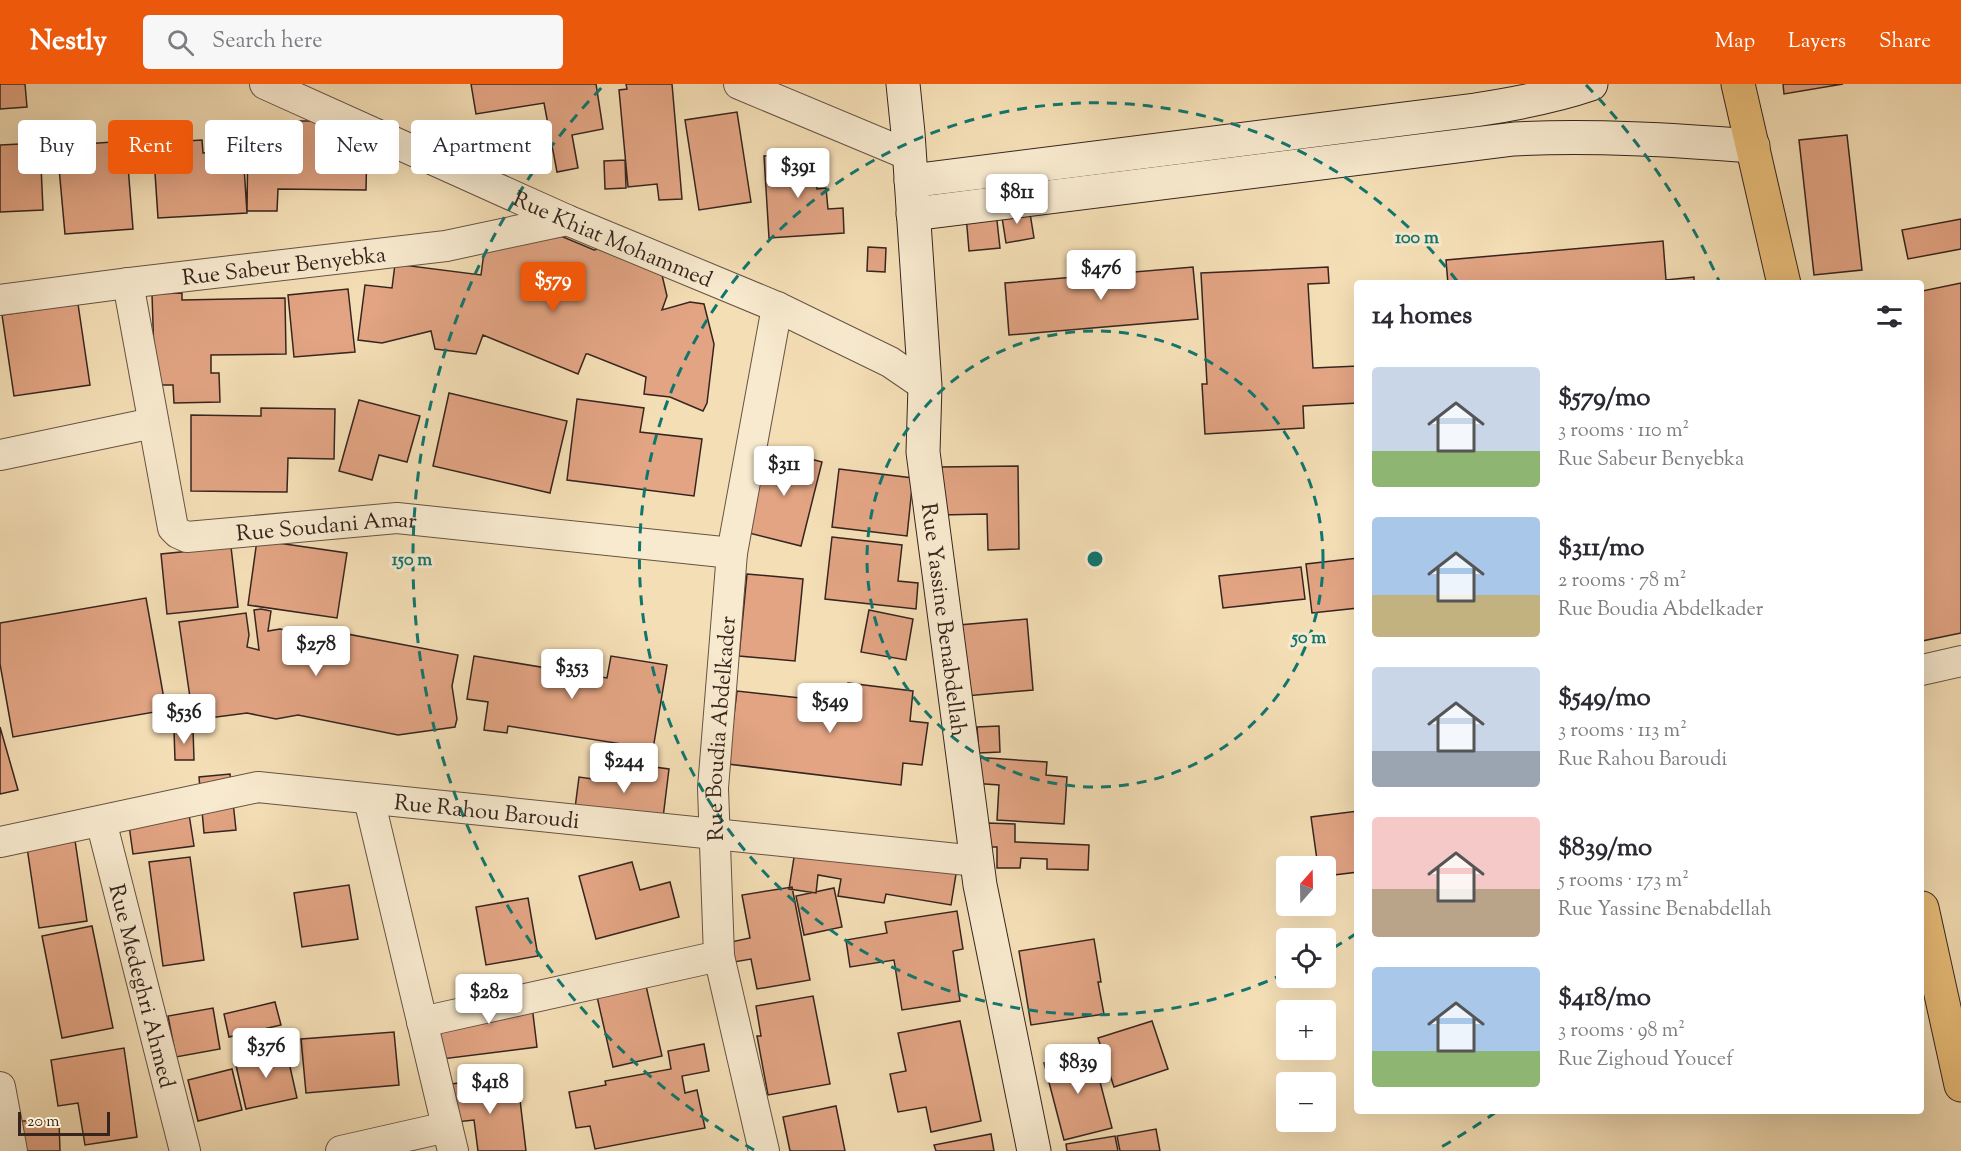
<!DOCTYPE html>
<meta charset="utf-8">
<style>
:root{--surface:#fff;--page:#f7f7f7;--text:#2b2b33;--muted:#7c7c81;--accent:#ea580c}
body{margin:0;font-family:"Sorts Mill Goudy",serif;background:var(--page);color:var(--text);height:100vh;display:flex;flex-direction:column;font-size:22px;white-space:nowrap}
*{box-sizing:border-box;margin:0}
p{font-size:20px;color:var(--muted)}
.icon{flex:none;width:33px;height:33px;fill:none;stroke:currentColor;stroke-width:2;stroke-linecap:round;stroke-linejoin:round}
.map{position:relative;flex:1;overflow:hidden}
.drawer{position:absolute;left:1354px;top:196px;width:570px;height:834px;display:flex;flex-direction:column;background:var(--surface);border-radius:6px;box-shadow:0 6px 24px #0002}
.drawer>*{flex:none}
.banner{position:absolute;left:18px;top:36px;width:570px;height:54px;display:flex;gap:12px}
.needle{width:39px;rotate:20deg}
.tools{position:absolute;left:1276px;top:772px;display:grid;gap:12px}
.tools a{display:grid;place-items:center;width:60px;height:60px;border-radius:6px;background:var(--surface);box-shadow:0 6px 24px #0002;font-size:30px}
.scale{position:absolute;left:18px;bottom:15px;width:92px;box-sizing:border-box;padding-left:6px;border:3px solid #36251f;border-top:0;font-size:16px;line-height:21px;white-space:nowrap;color:#36251f;-webkit-text-stroke:4px #f8eacf;paint-order:stroke}
.price{position:absolute;translate:-50% -51px;padding:0 14px;border-radius:6px;background:#fff;color:#222;font-size:20px;line-height:39px;filter:drop-shadow(0 2px 3px #0008)}
.price::after{content:'';position:absolute;left:50%;top:36px;width:18px;height:14px;margin-left:-9px;background:inherit;clip-path:polygon(0 0,100% 0,50% 100%)}
.price.on{background:var(--accent);color:#fff}
ul{padding:0;list-style:none}
li{display:flex;align-items:center;gap:18px;height:150px;padding:0 18px}
li span{display:grid;place-items:center;flex:none;width:168px;height:120px;border-radius:6px;color:#555}
li>.icon{margin-inline-start:auto}
span .icon{width:72px;height:72px;fill:#fffc;stroke-width:1}
li b{font-size:26px}
h2{display:flex;justify-content:space-between;align-items:center;height:72px;padding:0 18px;font-size:26px}
.tag{padding:0 21px;border-radius:6px;background:var(--surface);box-shadow:0 6px 24px #0002;font-size:21px;line-height:54px}
.tag.on{background:var(--accent);color:#fff}
header{display:flex;align-items:center;gap:36px;box-sizing:border-box;height:84px;padding:0 30px;background:var(--accent);color:#fff}
header strong{font-size:28px}
nav{display:flex;gap:33px;margin-inline-start:auto;font-size:21px}
.search{width:420px;height:54px;background:var(--page);display:flex;align-items:center;gap:15px;box-sizing:border-box;padding:0 21px;border-radius:6px;color:var(--muted);font-size:22px}
.map>svg:first-child{display:block}
</style>
<header>
<strong>Nestly</strong>
<div class="search"><svg class="icon" aria-label="search" viewBox="0 0 24 24"><circle cx="10" cy="10" r="6"/><path d="M15 15l6 6"/></svg>Search here</div>
<nav><a>Map</a><a>Layers</a><a>Share</a></nav>
</header>
<div class="map">
<svg width="1961" height="1067" viewBox="0 0 1961 1067">
<rect width="100%" height="100%" fill="#f4deb5"/>
<filter id="stains"><feTurbulence type="fractalNoise" baseFrequency=".00333" numOctaves="4"/><feColorMatrix values="0 0 0 0 .2 0 0 0 0 .09 0 0 0 0 .02 0 0 0 .5 -.17"/></filter>
<radialGradient id="worn" r=".72"><stop offset=".6" stop-color="#630" stop-opacity="0"/><stop offset="1" stop-color="#630" stop-opacity=".3"/></radialGradient>
<path fill="#e2a483" stroke="#36251f" stroke-width="1.5" d="M0,0H25L27,23L0,25Z
M471,0H596L603,45L572,51L578,84L557,88L544,19L476,30Z
M626,0H672L682,115L659,116L657,100L628,103L619,6L627,5Z
M1783,0H1843L1784,10Z
M737,28L751,118L699,126L685,36Z
M280,37H324V56L367,57L366,106L278,105L277,127H247L248,47L279,48Z
M1847,51L1862,186L1814,191L1799,56Z
M202,56L203,69L243,67L247,129L158,134L153,59Z
M126,57L133,145L65,150L57,62Z
M40,59L43,126L0,128V61Z
M814,69L817,105L826,104L828,125L843,124L844,149L769,154L764,72Z
M625,76L626,104L605,105L604,77Z
M1029,123L1034,154L1006,159L1001,127Z
M996,128L1000,164L969,167L966,131Z
M1961,135V165L1908,175L1902,146Z
M556,150L594,166L598,165L662,191L667,212L662,226L690,218L704,220L714,260L707,319L703,327L670,313L644,310L646,293L588,270H586L578,290L483,251L476,270L435,265L431,247L382,259L358,256L365,201L392,204L395,180L481,191L485,160Z
M1663,157L1666,196L1694,193V200H1448L1446,176Z
M868,163L886,164L885,188L867,187Z
M1193,183L1198,235L1009,251L1005,199Z
M1328,183L1329,199L1308,200L1313,284L1358,282V319L1303,322L1304,344L1205,350L1202,300H1207L1201,189Z
M1961,199V549L1922,557V207Z
M348,205L355,268L294,273L288,211Z
M182,209V216L285,214L286,270L211,271V289H219L220,318L174,319L173,301H155L152,210Z
M78,220L90,301L14,312L2,231Z
M449,309L567,337L550,409L433,382Z
M577,315L644,324L640,348L702,355L694,412L567,396Z
M359,316L420,332L407,378L379,371L372,396L339,387Z
M261,324L335,325L334,375L288,374L287,408L191,407V331L261,332Z
M767,363L822,378L801,462L745,448Z
M1018,382L1019,465L988,466L987,430L941,431L940,383Z
M839,385L913,394L907,452L832,443Z
M832,453L902,461L898,497L918,499L916,525L825,515Z
M257,456L347,469L337,534L248,521Z
M231,463L238,523L167,530L161,470Z
M1358,474V524L1312,529L1306,480Z
M1301,483L1305,515L1223,524L1219,492Z
M747,490L803,495L795,577L739,572Z
M146,514L166,626L13,653L0,580V539Z
M261,525L271,527L268,547L280,545L318,553L319,562L344,567L347,550L458,571L452,602L457,635L455,643L398,651L298,631L276,635L247,629L201,635L193,634L179,538L246,529L249,551L247,563L259,566L254,526Z
M869,526L913,535L906,576L861,568Z
M1027,535L1033,606L966,612L959,541Z
M474,572L607,594L611,572L667,581L653,665L508,642L507,649L484,646L488,618L467,615Z
M848,599L913,607L910,637L928,639L922,681L903,679L901,701L728,680L737,607L846,619Z
M999,642L1000,668L979,669L977,643Z
M0,643L18,706L0,710Z
M193,645L194,676H175L174,646Z
M973,673L1047,678L1046,691L1067,693L1064,740L997,736L999,701L971,699Z
M602,676L669,685L662,742L574,732L579,693L600,696Z
M230,690L236,746L204,749L199,693Z
M186,711L194,762L133,770L126,720Z
M1358,727V788L1326,792V783H1318L1311,733Z
M987,739L1015,740V758L1089,761L1088,786L1047,785V775L1021,774L1020,784H997V763H987Z
M73,743L87,837L39,844L25,750Z
M795,767L957,784L951,821L886,810L884,819L838,812L841,795L818,791L816,809L789,805Z
M190,773L204,876L163,882L149,778Z
M632,778L640,806L670,798L679,833L596,855L579,792Z
M349,801L358,855L302,863L294,809Z
M792,803L810,896L757,905L751,875L734,878L731,858L750,854L742,811Z
M834,804L842,843L804,851L796,812Z
M528,814L538,872L486,881L476,823Z
M957,827L963,865L953,867L960,917L902,926L894,876L850,883L846,856L887,849L885,838Z
M92,842L113,944L62,954L42,852Z
M1094,855L1101,898H1098L1104,930L1031,941L1019,867Z
M642,884L662,972L613,983L593,895Z
M530,905L537,963L442,975L437,936L461,934L459,914Z
M813,912L830,1000L768,1011L757,952H761L756,922Z
M275,918L281,941L229,953L224,930Z
M213,924L220,965L176,973L168,932Z
M960,937L981,1037L931,1048L926,1023L898,1028L890,990L906,987L898,949Z
M1152,937L1168,985L1114,1003L1098,954Z
M394,948L399,1001L306,1009L301,955Z
M704,960L709,987L682,992L685,1009L697,1006L705,1044L595,1065L590,1042L576,1044L569,1008L606,1001L605,997L671,985L668,967Z
M124,964L137,1053L85,1061L78,1019L58,1022L51,976Z
M286,965L297,1014L246,1025L235,977Z
M1092,967L1112,1044L1064,1056L1044,979Z
M232,985L242,1026L198,1037L188,996Z
M503,994L506,1017L520,1016L526,1067H478L474,1036L456,1038L451,1000Z
M836,1022L845,1067H790L783,1033Z
M22,1037H59L60,1067H22Z
M1156,1045L1160,1067H1120L1117,1052Z
M991,1050L994,1067H936L934,1061Z
M1115,1052L1118,1067H1067L1066,1060Z"/>
<g fill="none" stroke-linecap="round" stroke-linejoin="round">
<defs>
<g id="street">
<path id="s1" d="M265,0L567,136L777,223L890,278L925,302"/>
<path d="M739,0L909,71"/>
<path id="s2" d="M128,199L173,444L178,449L187,453L397,434L732,469"/>
<path id="s3" d="M0,216L128,199L446,162L567,136"/>
<path d="M0,371L153,339"/>
<path d="M1922,586L1961,577"/>
<path d="M369,715L453,1067"/>
<path id="s4" d="M101,737L185,1067"/>
<path id="s5" d="M0,758L258,703L977,777"/>
<path d="M422,938L719,872"/>
<path d="M0,1003L12,1067"/>
<path d="M341,1067L447,1043"/>
<path id="s6" d="M764,1067L719,872L713,704L732,469L777,223"/>
</g>
<g id="secondary">
<path id="s7" d="M903,0L908,49L925,302L923,368L980,801L1034,1067"/>
<path d="M911,97L1475,26C1515,20 1553,13 1591,0"/>
<path d="M913,130L1514,55C1594,51 1674,56 1753,62"/>
</g>
<path id="primary" d="M1738,0L1784,200
M1922,824L1961,1001"/>
</defs>
<use href="#street" stroke="#665344" stroke-width="32"/>
<use href="#secondary" stroke="#36251f" stroke-width="35"/>
<use href="#primary" stroke="#36251f" stroke-width="35"/>
<use href="#street" stroke="#f8eacf" stroke-width="30"/>
<use href="#secondary" stroke="#f8eacf" stroke-width="33"/>
<use href="#primary" stroke="#eabf7a" stroke-width="33"/>
</g>
<g fill="none" stroke="#0f766e" stroke-width="3" stroke-dasharray="10 8">
<circle cx="1095" cy="475" r="228"/>
<path d="M1357 849A456 456 0 0 1 1326 868M1284 890A456 456 0 1 1 1457 197"/>
<path d="M1496 1028A683 683 0 0 1 1436 1066M754 1066A683 683 0 0 1 604 1M1586 1A683 683 0 0 1 1719 197"/>
</g>
<g text-anchor="middle" stroke-width="6" stroke-linejoin="round" paint-order="stroke">
<g font-size="22" fill="#36251f" stroke="#f8eacf">
<text dy="8" stroke="none"><textPath href="#s1" startOffset="381">Rue Khiat Mohammed</textPath></text>
<text dy="8" stroke="none"><textPath href="#s3" startOffset="286">Rue Sabeur Benyebka</textPath></text>
<text dy="8" stroke="none"><textPath href="#s2" startOffset="406">Rue Soudani Amar</textPath></text>
<text dy="8" stroke="none"><textPath href="#s7" startOffset="538">Rue Yassine Benabdellah</textPath></text>
<text dy="8" stroke="none"><textPath href="#s6" startOffset="428">Rue Boudia Abdelkader</textPath></text>
<text dy="8" stroke="none"><textPath href="#s5" startOffset="494">Rue Rahou Baroudi</textPath></text>
<text dy="8" stroke="none"><textPath href="#s4" startOffset="170">Rue Medeghri Ahmed</textPath></text>
</g>
</g>
<circle cx="1095" cy="475" r="9" fill="#0f766e" stroke="#f8eacf" stroke-width="3"/>
<g font-size="18" text-anchor="middle" font-weight="bold" fill="#0f766e" stroke="#f8eacf" stroke-width="6" stroke-linejoin="round" paint-order="stroke">
<text x="1417" y="159">100 m</text>
<text x="412" y="481">150 m</text>
<text x="1309" y="559">50 m</text>
</g>
<rect width="100%" height="100%" filter="url(#stains)"/>
<rect width="100%" height="100%" fill="url(#worn)"/>
</svg>
<div class="tools">
<a><svg class="needle" viewBox="-14 -14 28 28"><path d="M0-13l5 13h-10z" fill="#e53935"/><path d="M0 13l5-13h-10z" fill="#7c7c81"/></svg></a>
<a><svg class="icon" aria-label="locate" viewBox="0 0 24 24"><circle cx="12" cy="12" r="6"/><path d="M12 2v4M12 18v4M2 12h4M18 12h4"/></svg></a>
<a>+</a>
<a>−</a>
</div>
<div class="scale">20 m</div>
<b class="price" style="left:798px;top:115px">$391</b>
<b class="price" style="left:1017px;top:141px">$811</b>
<b class="price" style="left:1101px;top:217px">$476</b>
<b class="price on" style="left:553px;top:229px">$579</b>
<b class="price" style="left:784px;top:413px">$311</b>
<b class="price" style="left:316px;top:593px">$278</b>
<b class="price" style="left:572px;top:616px">$353</b>
<b class="price" style="left:830px;top:650px">$549</b>
<b class="price" style="left:184px;top:661px">$536</b>
<b class="price" style="left:624px;top:710px">$244</b>
<b class="price" style="left:489px;top:941px">$282</b>
<b class="price" style="left:266px;top:995px">$376</b>
<b class="price" style="left:1078px;top:1011px">$839</b>
<b class="price" style="left:490px;top:1031px">$418</b>
<div class="banner">
<a class="tag">Buy</a>
<a class="tag on">Rent</a>
<a class="tag">Filters</a>
<a class="tag">New</a>
<a class="tag">Apartment</a>
</div>
<section class="drawer">
<h2>14 homes<svg class="icon" aria-label="filters" viewBox="0 0 24 24"><path d="M4 7h16M4 17h16"/><circle cx="9" cy="7" r="2"/><circle cx="15" cy="17" r="2"/></svg></h2>
<ul>
<li><span style="background:linear-gradient(#c9d6e8 70%,#8fb573 0)"><svg class="icon" aria-label="home" viewBox="0 0 24 24"><path d="M3 11l9-7 9 7M6 9v11h12V9"/></svg></span><div><b>$579/mo</b><p>3 rooms · 110 m²</p><p>Rue Sabeur Benyebka</p></div></li>
<li><span style="background:linear-gradient(#a9c7e8 65%,#c2b280 0)"><svg class="icon" aria-label="home" viewBox="0 0 24 24"><path d="M3 11l9-7 9 7M6 9v11h12V9"/></svg></span><div><b>$311/mo</b><p>2 rooms · 78 m²</p><p>Rue Boudia Abdelkader</p></div></li>
<li><span style="background:linear-gradient(#c9d6e8 70%,#9aa5b1 0)"><svg class="icon" aria-label="home" viewBox="0 0 24 24"><path d="M3 11l9-7 9 7M6 9v11h12V9"/></svg></span><div><b>$549/mo</b><p>3 rooms · 113 m²</p><p>Rue Rahou Baroudi</p></div></li>
<li><span style="background:linear-gradient(#f6c9c9 60%,#b9a48a 0)"><svg class="icon" aria-label="home" viewBox="0 0 24 24"><path d="M3 11l9-7 9 7M6 9v11h12V9"/></svg></span><div><b>$839/mo</b><p>5 rooms · 173 m²</p><p>Rue Yassine Benabdellah</p></div></li>
<li><span style="background:linear-gradient(#a9c7e8 70%,#8fb573 0)"><svg class="icon" aria-label="home" viewBox="0 0 24 24"><path d="M3 11l9-7 9 7M6 9v11h12V9"/></svg></span><div><b>$418/mo</b><p>3 rooms · 98 m²</p><p>Rue Zighoud Youcef</p></div></li>
</ul>
</section>
</div>
